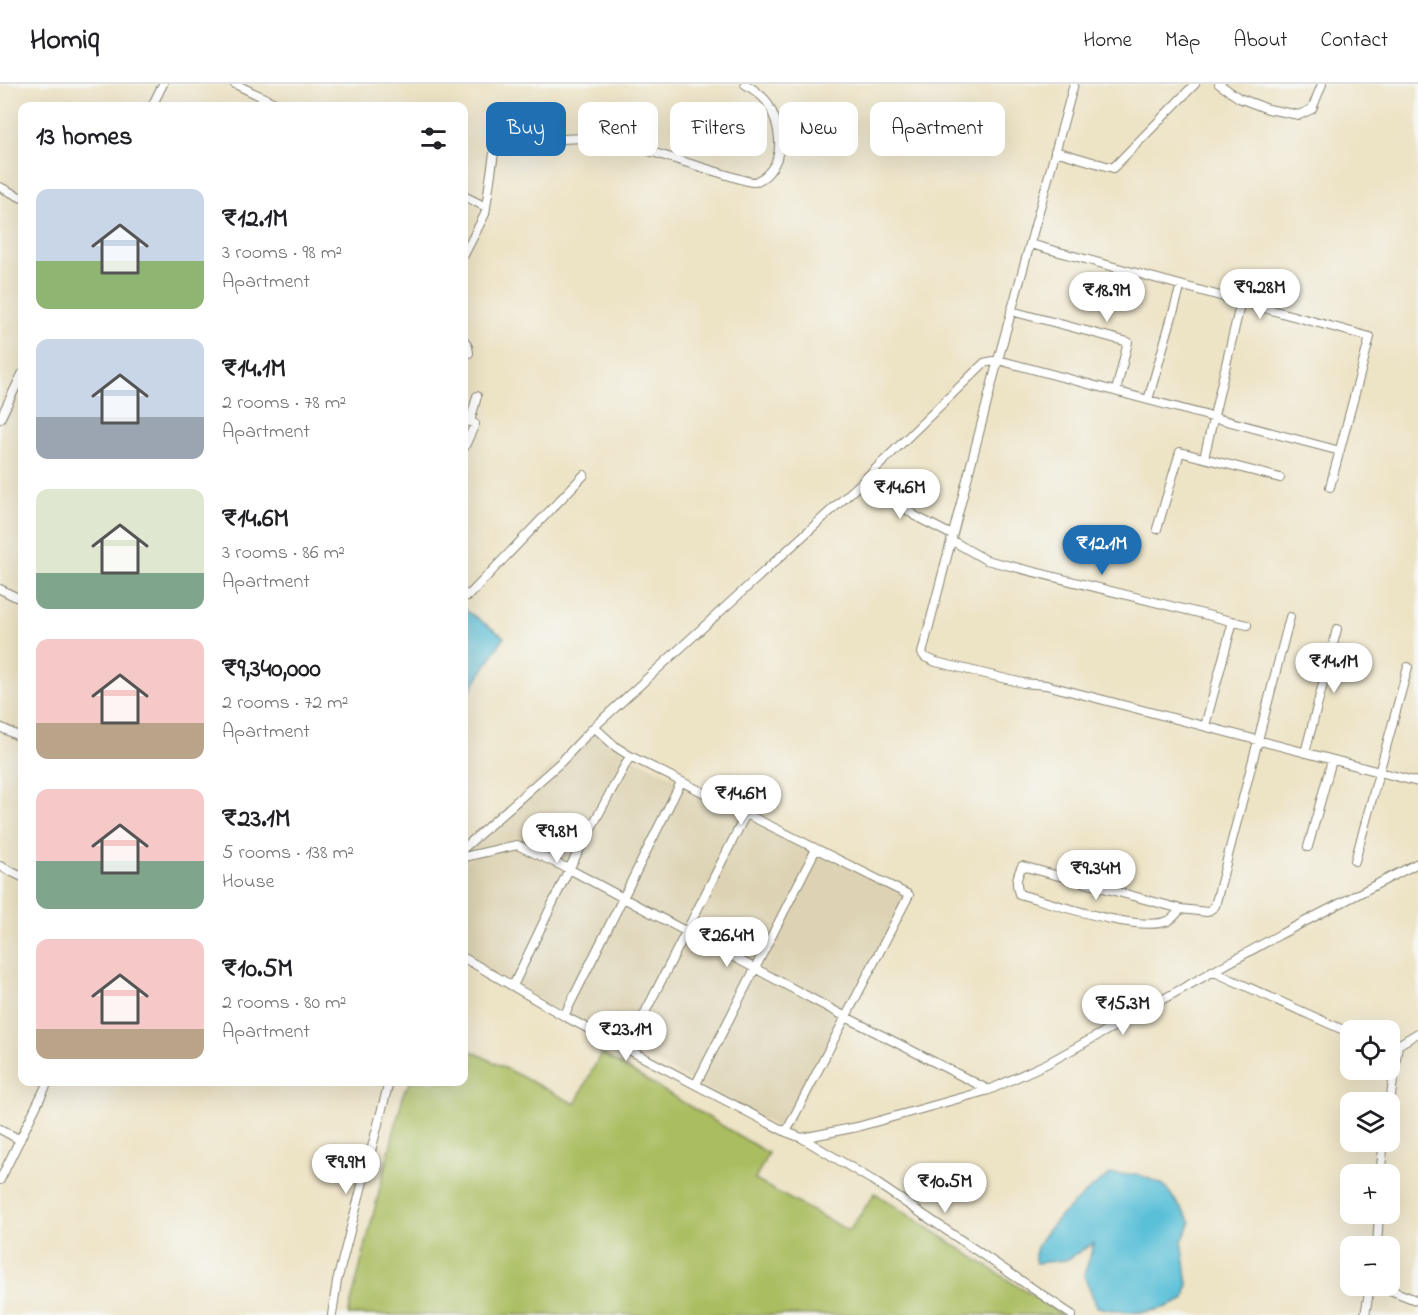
<!DOCTYPE html>
<meta charset="utf-8">
<style>
:root{--surface:#fff;--page:#f6f6f6;--text:#202124;--muted:#757577;--line:#e0e0e0;--accent:#1f6fb2}
body{margin:0;font-family:"Indie Flower",sans-serif;background:var(--page);color:var(--text);height:100vh;display:flex;flex-direction:column;font-size:22px;white-space:nowrap}
*{box-sizing:border-box;margin:0}
p{font-size:20px;color:var(--muted)}
.icon{flex:none;width:33px;height:33px;fill:none;stroke:currentColor;stroke-width:2;stroke-linecap:round;stroke-linejoin:round}
.map{position:relative;flex:1;overflow:hidden}
.sheet{position:absolute;left:18px;top:18px;width:450px;height:984px;display:flex;flex-direction:column;background:var(--surface);border-radius:12px;box-shadow:0 6px 24px #0002}
.sheet>*{flex:none}
.banner{position:absolute;left:486px;top:18px;width:570px;height:54px;display:flex;gap:12px}
.fabs{position:absolute;left:1340px;top:936px;display:grid;gap:12px}
.fabs a{display:grid;place-items:center;width:60px;height:60px;border-radius:12px;background:var(--surface);box-shadow:0 6px 24px #0002;font-size:30px}
.price{position:absolute;translate:-50% -51px;padding:0 14px;border-radius:21px;background:#fff;color:#222;font-size:20px;line-height:39px;filter:drop-shadow(0 2px 3px #0008)}
.price::after{content:'';position:absolute;left:50%;top:36px;width:18px;height:14px;margin-left:-9px;background:inherit;clip-path:polygon(0 0,100% 0,50% 100%)}
.price.selected{background:var(--accent);color:#fff}
ul{padding:0;list-style:none}
li{display:flex;align-items:center;gap:18px;height:150px;padding:0 18px}
li span{display:grid;place-items:center;flex:none;width:168px;height:120px;border-radius:12px;color:#555}
li>.icon{margin-inline-start:auto}
span .icon{width:72px;height:72px;fill:#fffc;stroke-width:1}
li b{font-size:26px}
h2{display:flex;justify-content:space-between;align-items:center;height:72px;padding:0 18px;font-size:26px}
.tag{padding:0 21px;border-radius:12px;background:var(--surface);box-shadow:0 6px 24px #0002;font-size:21px;line-height:54px}
.tag.selected{background:var(--accent);color:#fff}
header{display:flex;align-items:center;gap:36px;box-sizing:border-box;height:84px;padding:0 30px;background:var(--surface);border-bottom:2px solid var(--line)}
header strong{font-size:28px}
nav{display:flex;gap:33px;margin-inline-start:auto;font-size:21px}
.map>svg:first-child{display:block}
</style>
<header>
<strong>Homiq</strong>
<nav><a>Home</a><a>Map</a><a>About</a><a>Contact</a></nav>
</header>
<div class="map">
<svg width="1418" height="1231" viewBox="0 0 1418 1231">
<rect width="100%" height="100%" fill="#f6f6f2"/>
<filter id="ink" filterUnits="userSpaceOnUse"><feTurbulence type="fractalNoise" baseFrequency=".0167" numOctaves="2"/><feDisplacementMap in="SourceGraphic" scale="12" xChannelSelector="R" yChannelSelector="G"/><feConvolveMatrix kernelMatrix="1 2 1 2 8 2 1 2 1" color-interpolation-filters="sRGB"/></filter>
<filter id="wash" filterUnits="userSpaceOnUse"><feTurbulence type="fractalNoise" baseFrequency=".008" numOctaves="4" result="noise"/><feDisplacementMap in="SourceGraphic" scale="24" xChannelSelector="R" yChannelSelector="G"/><feGaussianBlur stdDeviation="1.35" result="paint"/><feColorMatrix in="noise" values="0 0 0 0 0 0 0 0 0 0 0 0 0 0 0 0 0 1.4 0 .05"/><feComposite in="paint" operator="in"/></filter>
<g filter="url(#wash)">
<rect width="100%" height="100%" fill="#ede3c5"/>
<path fill="#ddd3b4" d="M594,643L630,672L909,811L786,1048L513,902L464,872V763Z"/>
<path fill="#aabd61" stroke="#636c3e" stroke-width="1.5" d="M464,963L575,1020L601,969L768,1069L755,1096L849,1147L875,1109L1062,1231H348L404,1008L410,998H464Z"/>
<path fill="#5ac0d8" stroke="#3b6e7a" stroke-width="1.5" d="M464,525L504,553L464,616Z
M1111,1090L1140,1091L1164,1101L1191,1138L1182,1157L1188,1200L1185,1215C1154,1231 1132,1231 1097,1223L1084,1192L1094,1159L1066,1176L1036,1179C1026,1154 1092,1103 1111,1090Z"/>
</g>
<g filter="url(#ink)">
<g fill="none" stroke-linecap="round" stroke-linejoin="round">
<defs>
<path id="minor" d="M235,0L281,22
M1074,0L998,276L922,569L925,573L936,578L1023,599L1046,601L1418,698
M1219,0L1239,14L1268,25L1299,31L1312,25L1322,0
M152,22L163,0
M1055,67L1113,84L1195,0
M0,103L22,114
M464,112L486,123
M1030,160L1370,253L1330,403
M464,171L485,130L494,69L502,58L603,53L740,95C744,96 750,98 754,98C759,97 766,92 769,88C786,70 779,38 767,18C761,10 753,5 745,0
M1011,227L1128,258L1116,307
M464,256L468,263L469,269
M1148,316L1181,201
M0,335L22,290
M464,335L475,340L464,364
M470,338L477,312
M1204,374L1241,217
M867,393L915,432L952,451
M1157,445L1180,368L1280,394
M951,456L986,476L1247,541
M0,505L22,516
M464,509L468,512L584,391
M1205,642L1233,537
M0,643L22,654
M594,643L616,663L630,672L909,811L786,1048
M1305,669L1337,545
M1308,763L1332,676
M464,764L561,678L594,643L861,399L984,279L998,276L1340,367
M464,773L517,761L569,785L846,933L989,1006
M1355,777L1408,583
M0,782L22,793
M1181,825C1177,829 1173,835 1168,837C1138,849 1052,819 1019,810C1015,799 1017,792 1022,782L1181,825L1207,828L1215,822L1290,533
M464,874L564,932L786,1048L802,1054L872,1096L1072,1231
M1212,887L1350,949
M513,902L569,785L630,672
M564,932L681,698
M1389,959L1398,961
M627,964L746,730
M696,1000L816,765
M1389,1026L1398,961L1418,949
M0,1045L20,1056
M802,1054L857,1043L989,1006L1048,979L1279,851L1418,779
M1380,1090L1384,1058
M0,1096L48,998
M1377,1162L1379,1130
M1380,1202L1418,1217
M332,1231L337,1197L389,998
M1365,1231L1370,1202"/>
</defs>
<use href="#minor" stroke="#848070" stroke-width="10"/>
<use href="#minor" stroke="#fff" stroke-width="8"/>
</g>
</g>
</svg>
<div class="fabs">
<a><svg class="icon" aria-label="locate" viewBox="0 0 24 24"><circle cx="12" cy="12" r="6"/><path d="M12 2v4M12 18v4M2 12h4M18 12h4"/></svg></a>
<a><svg class="icon" aria-label="layers" viewBox="0 0 24 24"><path d="M12 4l9 5-9 5-9-5zM3 14l9 5 9-5"/></svg></a>
<a>+</a>
<a>−</a>
</div>
<b class="price" style="left:1260px;top:236px">₹9.28M</b>
<b class="price" style="left:1107px;top:239px">₹18.9M</b>
<b class="price" style="left:900px;top:436px">₹14.6M</b>
<b class="price selected" style="left:1102px;top:492px">₹12.1M</b>
<b class="price" style="left:1334px;top:610px">₹14.1M</b>
<b class="price" style="left:741px;top:742px">₹14.6M</b>
<b class="price" style="left:557px;top:780px">₹9.8M</b>
<b class="price" style="left:1096px;top:817px">₹9.34M</b>
<b class="price" style="left:727px;top:884px">₹26.4M</b>
<b class="price" style="left:1123px;top:952px">₹15.3M</b>
<b class="price" style="left:626px;top:978px">₹23.1M</b>
<b class="price" style="left:346px;top:1111px">₹9.9M</b>
<b class="price" style="left:945px;top:1130px">₹10.5M</b>
<div class="banner">
<a class="tag selected">Buy</a>
<a class="tag">Rent</a>
<a class="tag">Filters</a>
<a class="tag">New</a>
<a class="tag">Apartment</a>
</div>
<section class="sheet">
<h2>13 homes<svg class="icon" aria-label="filters" viewBox="0 0 24 24"><path d="M4 7h16M4 17h16"/><circle cx="9" cy="7" r="2"/><circle cx="15" cy="17" r="2"/></svg></h2>
<ul>
<li><span style="background:linear-gradient(#c9d6e8 60%,#8fb573 0)"><svg class="icon" aria-label="home" viewBox="0 0 24 24"><path d="M3 11l9-7 9 7M6 9v11h12V9"/></svg></span><div><b>₹12.1M</b><p>3 rooms · 98 m²</p><p>Apartment</p></div></li>
<li><span style="background:linear-gradient(#c9d6e8 65%,#9aa5b1 0)"><svg class="icon" aria-label="home" viewBox="0 0 24 24"><path d="M3 11l9-7 9 7M6 9v11h12V9"/></svg></span><div><b>₹14.1M</b><p>2 rooms · 78 m²</p><p>Apartment</p></div></li>
<li><span style="background:linear-gradient(#dfe7d0 70%,#7fa58c 0)"><svg class="icon" aria-label="home" viewBox="0 0 24 24"><path d="M3 11l9-7 9 7M6 9v11h12V9"/></svg></span><div><b>₹14.6M</b><p>3 rooms · 86 m²</p><p>Apartment</p></div></li>
<li><span style="background:linear-gradient(#f6c9c9 70%,#b9a48a 0)"><svg class="icon" aria-label="home" viewBox="0 0 24 24"><path d="M3 11l9-7 9 7M6 9v11h12V9"/></svg></span><div><b>₹9,340,000</b><p>2 rooms · 72 m²</p><p>Apartment</p></div></li>
<li><span style="background:linear-gradient(#f6c9c9 60%,#7fa58c 0)"><svg class="icon" aria-label="home" viewBox="0 0 24 24"><path d="M3 11l9-7 9 7M6 9v11h12V9"/></svg></span><div><b>₹23.1M</b><p>5 rooms · 138 m²</p><p>House</p></div></li>
<li><span style="background:linear-gradient(#f6c9c9 75%,#b9a48a 0)"><svg class="icon" aria-label="home" viewBox="0 0 24 24"><path d="M3 11l9-7 9 7M6 9v11h12V9"/></svg></span><div><b>₹10.5M</b><p>2 rooms · 80 m²</p><p>Apartment</p></div></li>
</ul>
</section>
</div>
